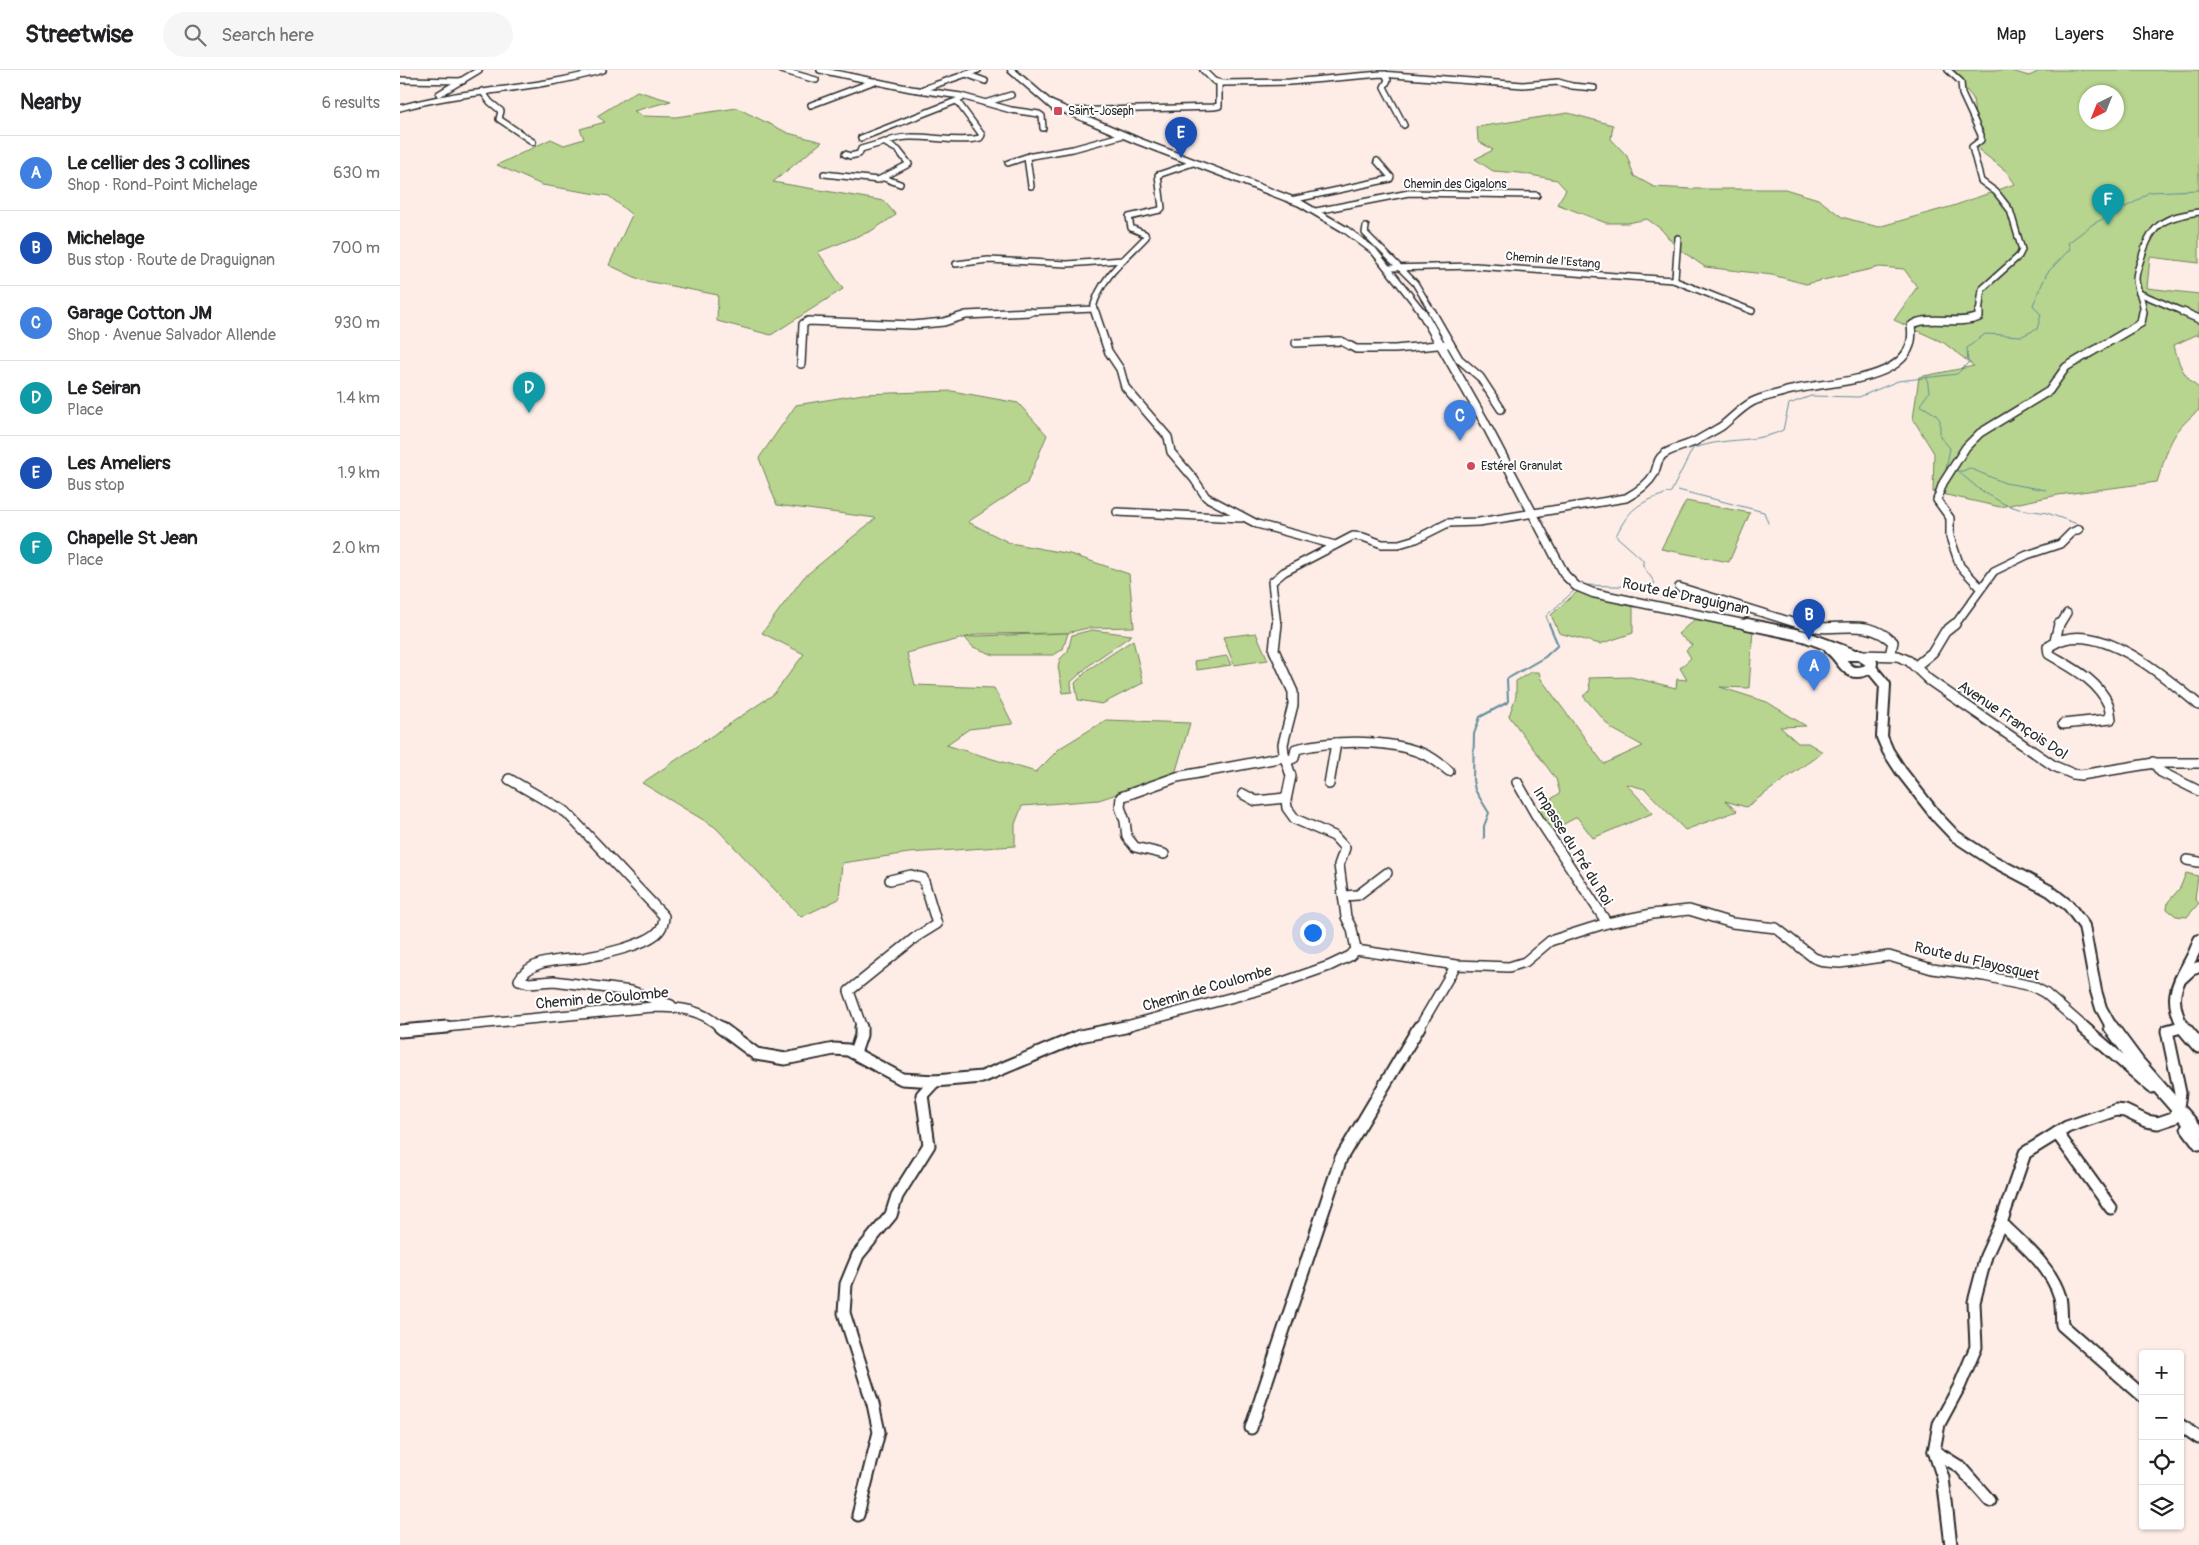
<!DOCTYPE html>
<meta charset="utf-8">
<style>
:root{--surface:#fff;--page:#f6f6f6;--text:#202124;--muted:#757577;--line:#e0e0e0;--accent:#0b8043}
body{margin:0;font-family:Pangolin,sans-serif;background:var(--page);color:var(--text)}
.controls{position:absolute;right:15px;bottom:15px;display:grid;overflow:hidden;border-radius:5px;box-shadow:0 1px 4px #0004}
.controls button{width:45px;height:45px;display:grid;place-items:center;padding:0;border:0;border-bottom:1px solid var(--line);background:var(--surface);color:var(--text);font:25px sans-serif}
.compass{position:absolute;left:1679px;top:15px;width:45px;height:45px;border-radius:50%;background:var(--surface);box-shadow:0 1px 4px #0004;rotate:223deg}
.you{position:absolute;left:912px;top:862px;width:18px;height:18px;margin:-12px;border:4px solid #fff;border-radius:50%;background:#1a73e8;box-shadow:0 0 0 8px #1a73e833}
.badge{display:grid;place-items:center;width:32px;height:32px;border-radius:50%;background:var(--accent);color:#fff;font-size:16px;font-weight:700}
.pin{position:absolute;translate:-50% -41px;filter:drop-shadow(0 1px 2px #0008)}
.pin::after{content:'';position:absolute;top:26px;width:18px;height:15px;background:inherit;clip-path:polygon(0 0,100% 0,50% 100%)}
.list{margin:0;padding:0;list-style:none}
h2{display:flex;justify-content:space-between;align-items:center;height:65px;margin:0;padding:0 20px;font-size:21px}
h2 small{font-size:16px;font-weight:400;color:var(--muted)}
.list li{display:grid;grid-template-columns:32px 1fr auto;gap:15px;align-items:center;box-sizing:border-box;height:75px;padding:0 20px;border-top:1px solid var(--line)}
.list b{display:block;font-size:19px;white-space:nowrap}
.list p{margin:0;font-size:16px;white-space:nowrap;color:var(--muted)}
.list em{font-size:16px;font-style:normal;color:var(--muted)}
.icon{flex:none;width:28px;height:28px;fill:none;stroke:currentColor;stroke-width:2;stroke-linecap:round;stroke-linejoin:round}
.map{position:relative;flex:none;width:1799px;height:1475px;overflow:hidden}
header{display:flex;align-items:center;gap:30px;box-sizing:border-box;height:70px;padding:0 25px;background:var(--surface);border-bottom:1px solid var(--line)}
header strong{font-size:24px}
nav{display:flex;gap:28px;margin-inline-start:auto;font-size:18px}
.search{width:350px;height:45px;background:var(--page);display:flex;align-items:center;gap:12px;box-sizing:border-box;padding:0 18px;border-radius:28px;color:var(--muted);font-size:19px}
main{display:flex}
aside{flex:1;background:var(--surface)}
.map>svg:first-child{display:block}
.green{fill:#b7d58e;stroke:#71805c;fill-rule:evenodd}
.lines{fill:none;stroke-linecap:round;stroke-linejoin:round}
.stream-far1{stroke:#628d9c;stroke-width:1}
.stream{stroke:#628d9c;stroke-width:2}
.minor-far3-casing{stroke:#2b2b2b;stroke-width:8}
.minor-far2-casing{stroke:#2b2b2b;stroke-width:10}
.minor-far1-casing{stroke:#2b2b2b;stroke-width:12}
.minor-casing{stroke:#2b2b2b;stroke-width:15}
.major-far3-casing{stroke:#2b2b2b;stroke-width:9}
.major-far2-casing{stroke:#2b2b2b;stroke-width:11}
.major-far1-casing{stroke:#2b2b2b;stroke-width:14}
.major-casing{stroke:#2b2b2b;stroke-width:17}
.minor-far3{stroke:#fff;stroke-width:5}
.minor-far2{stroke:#fff;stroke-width:7}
.minor-far1{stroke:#fff;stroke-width:9}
.minor{stroke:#fff;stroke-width:11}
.major-far3{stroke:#fff;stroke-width:6}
.major-far2{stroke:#fff;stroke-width:8}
.major-far1{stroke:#fff;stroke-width:10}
.major{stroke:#fff;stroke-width:13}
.poi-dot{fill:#d1495b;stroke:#fff;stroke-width:2}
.labels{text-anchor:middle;stroke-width:4;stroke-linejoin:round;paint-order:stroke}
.far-poi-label{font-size:12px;fill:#2b2b2b;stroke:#fff;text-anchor:start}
.far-street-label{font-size:12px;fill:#2b2b2b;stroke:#fff}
.street-label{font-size:15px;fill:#2b2b2b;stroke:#fff}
</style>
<header>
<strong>Streetwise</strong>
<div class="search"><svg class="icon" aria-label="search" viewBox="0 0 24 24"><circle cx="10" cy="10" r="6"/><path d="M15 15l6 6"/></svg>Search here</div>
<nav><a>Map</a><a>Layers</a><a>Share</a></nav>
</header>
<main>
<aside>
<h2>Nearby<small>6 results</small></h2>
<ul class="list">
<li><span class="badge" style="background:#3f7fe0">A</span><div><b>Le cellier des 3 collines</b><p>Shop · Rond-Point Michelage</p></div><em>630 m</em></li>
<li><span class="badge" style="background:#1a4fb4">B</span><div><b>Michelage</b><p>Bus stop · Route de Draguignan</p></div><em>700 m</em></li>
<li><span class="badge" style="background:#3f7fe0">C</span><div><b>Garage Cotton JM</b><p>Shop · Avenue Salvador Allende</p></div><em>930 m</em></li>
<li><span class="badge" style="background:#0f9aa8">D</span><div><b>Le Seiran</b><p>Place</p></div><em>1.4 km</em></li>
<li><span class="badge" style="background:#1a4fb4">E</span><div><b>Les Ameliers</b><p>Bus stop</p></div><em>1.9 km</em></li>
<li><span class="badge" style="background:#0f9aa8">F</span><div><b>Chapelle St Jean</b><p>Place</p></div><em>2.0 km</em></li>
</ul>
</aside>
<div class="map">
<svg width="1799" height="1475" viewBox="0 0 1799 1475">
<rect width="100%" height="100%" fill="#feede7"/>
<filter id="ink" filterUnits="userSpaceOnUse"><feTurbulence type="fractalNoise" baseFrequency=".02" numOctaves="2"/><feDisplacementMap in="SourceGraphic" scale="10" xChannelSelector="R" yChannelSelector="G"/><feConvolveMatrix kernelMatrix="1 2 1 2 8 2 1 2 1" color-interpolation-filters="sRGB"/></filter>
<g filter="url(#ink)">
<!-- green -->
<g class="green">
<path d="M1545,0H1608L1629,6L1642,0H1799V193L1750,187L1747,218L1799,224V265H1796L1774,275C1778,293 1784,308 1799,318V340C1769,364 1769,377 1757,412L1658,425L1600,437L1533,422L1534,383L1513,349L1519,307L1574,296L1544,273L1494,250L1517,217L1504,199L1480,197L1406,214L1372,205L1305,197L1276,177L1261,159L1247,149L1228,153H1206L1157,134L1166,120L1157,110L1120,103L1093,101L1075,89L1093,80L1078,71L1077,57L1168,43L1213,55L1211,69L1227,86L1234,106L1254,117L1292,119H1385L1418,129L1442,147L1478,157L1553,136L1615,114L1606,101L1579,80L1573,28L1557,9ZM1686,22H1716V52H1686Z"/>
<path d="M237,21L271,31L234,41L242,46L276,47L337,38L388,63L422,72L373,112L484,131L496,145L471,161L418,182L443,219L371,265L317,251L318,225L241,210L209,195L232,145L209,126L142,115L97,95L151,69L164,75L184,69L180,59L205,52L197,46Z"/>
<path d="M552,321L618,333L647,365L627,413L568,452L610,473L670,484L729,504L734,557L688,558L666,563L578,564L507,583L515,615L594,618L613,654L569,659L546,675L636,702L660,678L706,650L790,653L775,704L699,730L622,736L615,754V776L509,783L442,793L439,829L401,847L315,757L242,713L374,624L404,584L362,563L404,507L476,448L377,435L359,388L396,335L463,324Z"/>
<path d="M1286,431L1350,443L1329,492L1261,479Z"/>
<path d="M1177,522L1233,535V563L1200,574L1159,563L1151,545Z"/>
<path d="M1296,548L1353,559L1349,618L1320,617L1367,632L1406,656L1380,657L1398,673H1408L1423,682L1346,737L1325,731L1337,741L1285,760L1245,719L1226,714L1253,743L1193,768L1177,747L1151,761L1138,738L1160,723L1156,709L1109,646L1116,626V611L1131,602H1139L1141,609L1204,694L1243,676L1211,658L1183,626L1190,621L1189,608L1231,607L1276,618L1277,609L1287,610L1280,598L1291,588L1286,580L1292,575L1278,564Z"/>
<path d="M692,560L732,565L693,592L671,612L672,622L663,623L658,597L660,589L668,581L672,565Z"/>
<path d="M668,563L663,579L654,585H594L573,577L565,568L578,566Z"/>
<path d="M856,563L868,590L834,595L823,567Z"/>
<path d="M733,570L743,613L702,634L678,630L675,613L689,599Z"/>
<path d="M827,586L831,595L797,600L794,591Z"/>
<path d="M1786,803L1798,806L1795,829L1799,833L1787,847L1776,846L1767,839L1768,832L1780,818Z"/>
</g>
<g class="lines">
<!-- stream-far1 -->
<g class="stream-far1">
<path d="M1527,307L1529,322L1520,335L1535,344L1540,350V367L1550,378L1546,400H1549"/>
<path d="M1554,401H1563L1569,398L1605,413L1646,420"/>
<path d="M1560,403L1579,419L1604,434L1619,439L1647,443L1683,456"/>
<path d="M1278,420L1364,442L1368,453"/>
<path d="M1184,515L1246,517L1255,513L1243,496V490L1216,466C1230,436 1241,432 1271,422L1293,378C1302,376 1311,373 1320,372C1342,369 1363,370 1383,360L1389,334L1411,326L1459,327L1498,311L1557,304L1568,293L1567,278L1585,264L1622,266L1637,259L1641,245L1633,235L1647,203L1670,179L1668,173L1693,154L1737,131L1749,122L1799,120"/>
<path d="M1150,556L1146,546L1175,520"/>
</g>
<!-- stream -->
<path class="stream" d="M1084,768V756L1089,743L1075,720L1073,710L1074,664L1080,647L1108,632L1107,609L1145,587L1158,575L1149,554"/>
<!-- minor-far3 casing -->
<g class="minor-far3-casing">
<g id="minor-far3">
<path d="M381,0L416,10"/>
<path d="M420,0L511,19L561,26L611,40L639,44L642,46L643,58"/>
<path d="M803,0L814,11L821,13"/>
<path d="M1548,0L1561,12L1562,24L1581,65V70L1572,77L1581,111L1596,122L1610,140L1622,180L1619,186L1582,219L1579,243"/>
<path d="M566,4L585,11"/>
<path d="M985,4L988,10L984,17L1004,55"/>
<path d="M0,10L63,11"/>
<path d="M523,19L578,0"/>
<path d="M82,21L90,32L101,41L99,49L133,72"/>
<path d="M39,24L79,0"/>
<path d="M585,33L611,25"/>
<path d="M411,35L475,11"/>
<path d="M0,38C67,19 137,20 203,0"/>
<path d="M666,41L814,37L819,36V14L821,13L890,12L981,4L1123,15L1158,12L1172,16L1194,18"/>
<path d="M461,68L561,29"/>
<path d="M445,84L450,86L459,84L461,79L485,72"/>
<path d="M629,86L627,88L631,116"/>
<path d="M608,93L626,87L673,79L724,65"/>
<path d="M424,104L478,110L509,94L498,80L485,73C509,59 551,75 580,68L582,65L557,31"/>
<path d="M484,108L500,114"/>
<path d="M891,130L990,109L991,107L977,91"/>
<path d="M916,141L1009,123L1137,125"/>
<path d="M966,157L965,163L1015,213L1033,243"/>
<path d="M556,194L588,190L667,194L723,190"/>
<path d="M988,198L1075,196L1273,210L1275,208L1278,168"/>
<path d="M1273,210L1352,241"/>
<path d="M1739,223L1786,243"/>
<path d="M604,243L694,239"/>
<path d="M696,243L693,238C701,207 725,189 746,167L745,164L731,158L729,147L760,140L762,138L758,105L793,93"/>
<path d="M1743,243C1745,231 1736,221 1736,209C1736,201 1740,193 1742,186C1752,152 1766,147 1799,142"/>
</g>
</g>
<!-- minor-far2 casing -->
<g class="minor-far2-casing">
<g id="minor-far2">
<path d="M695,242L708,281L720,299L725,317L768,367L771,382L794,409L806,427L857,454L935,475"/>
<path d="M1032,242L1059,289L1080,307L1101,339"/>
<path d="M1783,242L1799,249"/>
<path d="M896,273L941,271L956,279H995L1048,274"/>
<path d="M401,294L403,254L408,251L513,255L544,252L566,245L630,242"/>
<path d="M717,442L841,448"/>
<path d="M1279,517L1405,556"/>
<path d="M1580,517L1560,496L1550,467V448L1537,430L1543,413L1566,377L1580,363L1649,321L1666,297L1741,253L1743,242"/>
<path d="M877,556L872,512L884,502L953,466L963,467L982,474H999L1016,469L1048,453L1079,452L1226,428C1237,422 1248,415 1254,404C1258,396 1256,390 1264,384C1273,378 1286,376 1296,371C1304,366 1314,361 1322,356C1332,348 1341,338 1352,332C1361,327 1374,325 1384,322C1420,310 1521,316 1511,256C1523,244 1559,256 1579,247V242"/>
<path d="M1554,556L1594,501L1627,485L1660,474L1671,463L1679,459"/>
<path d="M1659,556L1667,543"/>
</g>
</g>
<!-- minor-far1 casing -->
<g class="minor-far1-casing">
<g id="minor-far1">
<path d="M1401,554C1435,565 1464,545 1493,572L1490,585"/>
<path d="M1655,571L1659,554"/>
<path d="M1462,585L1498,586L1509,591L1529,610L1654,696L1673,704L1681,705L1754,693H1799"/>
<path d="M1516,596L1533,582L1545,562L1555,554"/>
<path d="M1663,654L1711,649C1710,644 1710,638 1708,634C1697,609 1670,597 1649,584L1648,577C1653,574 1660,570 1665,569C1709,558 1768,609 1799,635"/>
<path d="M886,691L894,688L896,679C935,670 994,668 1030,687C1037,691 1043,696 1049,701"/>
<path d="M1753,692L1761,702L1799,721"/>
<path d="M109,709L166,742L264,846C264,851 263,856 259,861C247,875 201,885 183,888C161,891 131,888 119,910L129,913L154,911L231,921L271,935"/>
<path d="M1117,712L1136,745L1207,853"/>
<path d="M929,714L936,673"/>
<path d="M843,724L856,731L885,728"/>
<path d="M764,784L735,777L727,767L725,751L720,737L721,727L777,707L884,687"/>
<path d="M1787,790L1799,792"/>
<path d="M944,826L958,825L987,803"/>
<path d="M956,880L1056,895L1109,897L1125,892L1150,871L1207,853L1252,844L1289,840L1332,853L1376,858L1414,888L1426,892L1440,893L1489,886L1532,899L1584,906L1632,916L1645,923L1685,958"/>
<path d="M34,958L253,937C279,937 302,939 321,958"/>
<path d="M462,958L449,921L516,867L537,854L523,808L511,805L490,810"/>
<path d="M719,958L863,919L929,896L950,886L956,880L952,859L946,847L939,795L945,778L934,766L895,749L887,738L886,730L891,706L884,684L883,674L893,635V622L874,580L877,554"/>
<path d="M1019,958L1056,895"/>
<path d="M1777,958L1783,956"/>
</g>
</g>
<!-- minor casing -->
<g class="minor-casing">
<g id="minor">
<path d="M320,957L356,984L385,989L434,979L448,980L502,1009L535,1011L582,1007L680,966L725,957"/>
<path d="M1683,957L1752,1017"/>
<path d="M0,961L47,957"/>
<path d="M455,983L461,965V957"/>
<path d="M1787,1058L1799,1074"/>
<path d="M1657,1063L1711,1138"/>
<path d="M1601,1153C1623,1174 1651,1197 1660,1227C1662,1236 1661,1246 1662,1255L1743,1326"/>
<path d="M1780,1355L1799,1368"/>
<path d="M851,1358L941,1088L1019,957"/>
<path d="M1534,1381L1560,1397L1590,1431"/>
<path d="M458,1445L479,1362L473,1334L444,1243L446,1214L458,1185L491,1145L497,1126L529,1075L522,1025L535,1011"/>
<path d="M1551,1475L1543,1408L1534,1381L1539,1354L1559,1317L1576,1277L1574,1232L1586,1186L1601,1153L1625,1083L1667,1057L1716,1040L1725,1041L1746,1051L1758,1053L1773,1048L1777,1044L1780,1023L1767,961L1781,957"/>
</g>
</g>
<!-- major-far3 casing -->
<g class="major-far3-casing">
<g id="major-far3">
<path d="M611,0L655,38"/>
<path d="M651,34L738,71L900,133L946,160L974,181L1023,243"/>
</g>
</g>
<!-- major-far2 casing -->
<g class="major-far2-casing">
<path id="major-far2" d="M1022,242L1084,351L1165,505L1176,516L1193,523L1353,556"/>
</g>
<!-- major-far1 casing -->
<g class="major-far1-casing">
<g id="major-far1">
<path d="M1347,554L1404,566L1452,584"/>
<path d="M1430,579C1445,590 1445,611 1471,598"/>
<path d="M1445,585H1460L1472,593L1471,598"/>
<path d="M1471,598L1485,615L1482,667L1488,681L1501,701L1537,747L1555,766L1593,791L1650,821L1669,836L1684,856L1696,921L1701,938L1712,958"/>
<path d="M1780,910L1791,900L1799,897"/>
<path d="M1784,958C1761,918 1788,905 1799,870"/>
</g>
</g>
<!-- major casing -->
<g class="major-casing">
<g id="major">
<path d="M1711,957L1737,992L1799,1063"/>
<path d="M1783,957L1799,976"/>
</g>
</g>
<!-- minor-far3 -->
<use href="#minor-far3" class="minor-far3"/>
<!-- minor-far2 -->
<use href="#minor-far2" class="minor-far2"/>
<!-- minor-far1 -->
<use href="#minor-far1" class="minor-far1"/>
<!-- minor -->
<use href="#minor" class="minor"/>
<!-- major-far3 -->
<use href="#major-far3" class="major-far3"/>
<!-- major-far2 -->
<use href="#major-far2" class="major-far2"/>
<!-- major-far1 -->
<use href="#major-far1" class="major-far1"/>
<!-- major -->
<use href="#major" class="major"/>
</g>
</g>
<!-- markers -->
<g class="poi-dot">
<rect x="653" y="36" width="10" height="10" rx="2.5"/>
<circle cx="1071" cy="396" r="5"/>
</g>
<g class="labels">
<!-- far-poi labels -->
<g class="far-poi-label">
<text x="668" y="45">Saint-Joseph</text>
<text x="1081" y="400">Estérel Granulat</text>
</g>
<!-- far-street labels -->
<g class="far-street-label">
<text x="1055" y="118">Chemin des Cigalons</text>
<text transform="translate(1153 190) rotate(5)" y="4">Chemin de l'Estang</text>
</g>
<!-- street labels -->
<g class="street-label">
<text transform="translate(1286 526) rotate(12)" y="5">Route de Draguignan</text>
<text transform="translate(1613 650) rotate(34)" y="5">Avenue François Dol</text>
<text transform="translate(1173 776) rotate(58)" y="5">Impasse du Pré du Roi</text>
<text transform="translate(1577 891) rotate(13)" y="5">Route du Flayosquet</text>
<text transform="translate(807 918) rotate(-16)" y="5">Chemin de Coulombe</text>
<text transform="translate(202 928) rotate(-5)" y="5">Chemin de Coulombe</text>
</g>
</g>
</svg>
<div class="controls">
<button>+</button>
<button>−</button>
<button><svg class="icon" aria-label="locate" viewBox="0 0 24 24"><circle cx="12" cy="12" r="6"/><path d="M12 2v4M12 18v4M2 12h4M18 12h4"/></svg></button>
<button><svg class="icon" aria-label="layers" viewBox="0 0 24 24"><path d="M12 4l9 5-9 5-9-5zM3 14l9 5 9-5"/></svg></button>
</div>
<svg class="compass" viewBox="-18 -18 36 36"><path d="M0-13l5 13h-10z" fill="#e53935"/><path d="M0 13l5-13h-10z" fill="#757577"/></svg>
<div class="you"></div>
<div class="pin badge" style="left:1414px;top:621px;background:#3f7fe0">A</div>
<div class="pin badge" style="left:1409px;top:570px;background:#1a4fb4">B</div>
<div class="pin badge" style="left:1060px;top:371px;background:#3f7fe0">C</div>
<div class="pin badge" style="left:129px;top:343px;background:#0f9aa8">D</div>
<div class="pin badge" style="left:781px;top:88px;background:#1a4fb4">E</div>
<div class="pin badge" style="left:1708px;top:155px;background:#0f9aa8">F</div>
</div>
</main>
